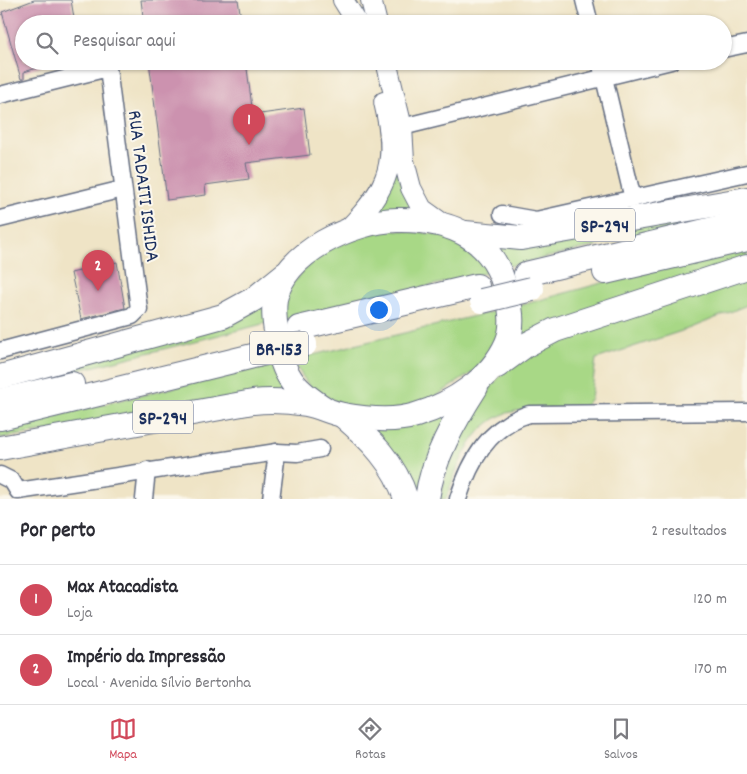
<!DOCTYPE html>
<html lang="pt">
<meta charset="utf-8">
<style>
:root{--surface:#fff;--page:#f2f2f3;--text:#2b2b33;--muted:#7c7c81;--line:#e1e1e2;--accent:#d1495b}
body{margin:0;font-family:Dekko,sans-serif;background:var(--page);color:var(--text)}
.you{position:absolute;left:378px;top:309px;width:18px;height:18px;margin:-12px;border:4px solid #fff;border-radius:50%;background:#1a73e8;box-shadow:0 0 0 8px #1a73e833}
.badge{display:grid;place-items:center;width:32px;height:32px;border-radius:50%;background:var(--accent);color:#fff;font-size:16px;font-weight:700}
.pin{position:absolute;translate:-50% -41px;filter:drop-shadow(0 1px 2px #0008)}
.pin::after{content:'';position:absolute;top:26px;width:18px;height:15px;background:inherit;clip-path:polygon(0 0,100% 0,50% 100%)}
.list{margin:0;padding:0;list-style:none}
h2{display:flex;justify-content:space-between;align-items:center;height:65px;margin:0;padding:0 20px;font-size:21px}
h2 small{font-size:16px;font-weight:400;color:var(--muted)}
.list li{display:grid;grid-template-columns:32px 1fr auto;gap:15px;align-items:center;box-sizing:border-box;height:70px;padding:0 20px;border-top:1px solid var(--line)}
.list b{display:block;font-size:19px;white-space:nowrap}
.list p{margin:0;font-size:16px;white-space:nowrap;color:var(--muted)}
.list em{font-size:16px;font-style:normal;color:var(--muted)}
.icon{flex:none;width:28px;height:28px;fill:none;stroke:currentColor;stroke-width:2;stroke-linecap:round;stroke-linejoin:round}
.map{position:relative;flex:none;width:747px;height:499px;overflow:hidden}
.search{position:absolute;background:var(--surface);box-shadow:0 1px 4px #0004;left:15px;right:15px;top:15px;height:55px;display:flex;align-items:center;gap:12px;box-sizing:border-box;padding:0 18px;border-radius:28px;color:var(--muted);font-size:19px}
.sheet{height:205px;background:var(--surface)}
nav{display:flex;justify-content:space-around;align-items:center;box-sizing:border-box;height:70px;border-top:1px solid var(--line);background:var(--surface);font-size:14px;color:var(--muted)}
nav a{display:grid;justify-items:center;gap:2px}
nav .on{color:var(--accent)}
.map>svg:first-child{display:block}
.green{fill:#a8d886;stroke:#628472}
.building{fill:#cc92af}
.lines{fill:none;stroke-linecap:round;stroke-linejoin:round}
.minor-casing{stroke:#656e82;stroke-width:19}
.major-casing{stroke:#656e82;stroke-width:22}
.highway-casing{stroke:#656e82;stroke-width:26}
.minor{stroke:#fff;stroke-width:16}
.major{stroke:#fff;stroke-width:20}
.highway{stroke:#fff;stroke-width:24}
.highway-bridge-casing{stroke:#656e82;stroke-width:26;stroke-linecap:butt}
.highway-bridge{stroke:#fff;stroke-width:24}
.labels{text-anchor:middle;stroke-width:4;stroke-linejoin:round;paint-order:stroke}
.shield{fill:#fbf7ec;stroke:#5e6b89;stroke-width:1}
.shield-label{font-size:19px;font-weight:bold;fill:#1b2f5e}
.street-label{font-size:20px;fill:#1b2f5e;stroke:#fbf7ec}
</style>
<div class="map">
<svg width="747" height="499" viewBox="0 0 747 499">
<rect width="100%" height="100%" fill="#fbf7ec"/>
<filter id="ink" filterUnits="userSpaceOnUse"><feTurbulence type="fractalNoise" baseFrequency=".02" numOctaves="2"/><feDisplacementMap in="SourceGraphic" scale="10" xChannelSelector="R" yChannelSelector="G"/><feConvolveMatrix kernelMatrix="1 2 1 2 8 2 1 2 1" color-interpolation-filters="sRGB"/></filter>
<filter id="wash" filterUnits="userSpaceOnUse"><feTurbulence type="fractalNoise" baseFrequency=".0096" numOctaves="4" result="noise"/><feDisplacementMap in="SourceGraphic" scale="20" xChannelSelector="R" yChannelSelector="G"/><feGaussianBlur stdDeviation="1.12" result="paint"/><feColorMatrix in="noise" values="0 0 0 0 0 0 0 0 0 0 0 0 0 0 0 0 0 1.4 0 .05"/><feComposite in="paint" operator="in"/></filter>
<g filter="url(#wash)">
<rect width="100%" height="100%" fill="#efe4c6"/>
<!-- green -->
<g class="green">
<path d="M395,168L413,210L380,215L375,208Z"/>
<path d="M747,211L509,266L496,246Z"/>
<path d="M378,228L456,236L494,271L278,321L282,296L317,255Z"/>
<path d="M747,250V262L517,342L518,306L631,275Z"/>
<path d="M747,273V305L691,328L596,359L591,398L584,408C561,409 528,407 507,413C471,425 457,467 446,499H440L449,461L477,403L503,373L534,350Z"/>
<path d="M266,304L267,323L0,390V386Z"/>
<path d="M504,309L502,333L476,370L427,402L386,411L345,406L311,389L292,360Z"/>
<path d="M277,363L294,394L0,438V429Z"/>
<path d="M451,408L424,485L412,499L362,426Z"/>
</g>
<g id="blocks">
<!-- building -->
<g class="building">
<path d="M34,0H71L75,24H24V61H52L53,63L24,72V79H21L2,12Z"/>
<path d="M141,0H238L242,24H144Z"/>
<path d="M149,61H246L253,115L304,108L310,155L246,163L249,179L205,185L206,195L167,200Z"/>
<path d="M117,262L125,308L81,319L71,273Z"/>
</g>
</g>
</g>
<g filter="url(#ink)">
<use href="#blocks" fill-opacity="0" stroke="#656e82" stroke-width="1"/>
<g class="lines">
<!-- minor casing -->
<g class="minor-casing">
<g id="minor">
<path d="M584,0L590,24"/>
<path d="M723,49L747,44"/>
<path d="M600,61L633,199"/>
<path d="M0,95L108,68L139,309L132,316L0,351"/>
<path d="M402,127L671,61"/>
<path d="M502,214L536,220L747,173"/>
<path d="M0,219L123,189"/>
<path d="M0,475L12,481L18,491L277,452L297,453L320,449"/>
<path d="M144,499L147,470"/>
<path d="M271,499L277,452"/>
<path d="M458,499C470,461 489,426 529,414L747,412"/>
</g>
</g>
<!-- major casing -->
<g class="major-casing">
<g id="major">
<path d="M343,0L358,24"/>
<path d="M371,0L377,24"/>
<path d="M386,61L402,127L404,161L411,188L422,209L443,224"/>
<path d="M348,229C391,186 398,161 384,102"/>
</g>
</g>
<!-- highway casing -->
<g class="highway-casing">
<g id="highway">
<path d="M465,233L521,238L747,199"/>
<path d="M605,272L747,239"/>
<path d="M526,274L747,221"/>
<path d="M299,328L477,286"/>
<path d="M497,366L526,345L555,330L747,267"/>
<path d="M0,377L223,316L254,299L285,274"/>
<path d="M0,401L72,384"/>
<path d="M342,415C370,439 395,463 406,499"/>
<path d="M0,418L257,355"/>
<path d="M0,448L253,402C271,400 288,401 306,404C319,406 331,413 343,415C365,419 394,422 416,415C453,404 491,379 507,343C514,327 512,311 507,294C494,238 452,219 397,220C353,221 285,252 275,299C273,312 275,325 277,338C282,376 295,390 327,410"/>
<path d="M427,499C432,459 455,420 476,387"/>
</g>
</g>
<!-- minor -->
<use href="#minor" class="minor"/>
<!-- major -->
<use href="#major" class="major"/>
<!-- highway -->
<use href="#highway" class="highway"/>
<!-- highway-bridge casing -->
<g class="highway-bridge-casing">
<g id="highway-bridge">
<path d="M482,301L532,289"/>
<path d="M257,355L305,344"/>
</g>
</g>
<!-- highway-bridge -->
<use href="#highway-bridge" class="highway-bridge"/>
</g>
</g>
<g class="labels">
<!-- shield labels -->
<g class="shield">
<rect x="575" y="208.5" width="60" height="33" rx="4"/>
<rect x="250" y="331.5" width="58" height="33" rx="4"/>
<rect x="133" y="400.5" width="60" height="33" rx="4"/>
</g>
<g class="shield-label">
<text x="605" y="232">SP-294</text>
<text x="279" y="355">BR-153</text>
<text x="163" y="424">SP-294</text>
</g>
<!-- street labels -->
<g class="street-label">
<text transform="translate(145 186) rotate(83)" y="7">RUA TADAITI ISHIDA</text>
</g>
</g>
</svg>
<div class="you"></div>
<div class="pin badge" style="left:249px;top:145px">1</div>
<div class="pin badge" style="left:98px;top:291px">2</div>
<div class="search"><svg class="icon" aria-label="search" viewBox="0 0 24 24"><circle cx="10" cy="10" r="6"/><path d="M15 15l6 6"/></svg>Pesquisar aqui</div>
</div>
<section class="sheet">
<h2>Por perto<small>2 resultados</small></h2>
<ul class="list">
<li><span class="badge">1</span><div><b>Max Atacadista</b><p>Loja</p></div><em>120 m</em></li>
<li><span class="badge">2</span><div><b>Império da Impressão</b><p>Local · Avenida Sílvio Bertonha</p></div><em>170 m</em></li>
</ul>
</section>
<nav>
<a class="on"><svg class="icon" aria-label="map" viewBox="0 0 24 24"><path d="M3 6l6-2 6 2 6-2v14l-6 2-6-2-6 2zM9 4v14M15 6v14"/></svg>Mapa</a>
<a><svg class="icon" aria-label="directions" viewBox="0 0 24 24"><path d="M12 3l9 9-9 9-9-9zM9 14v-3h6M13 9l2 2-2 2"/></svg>Rotas</a>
<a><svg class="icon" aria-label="saved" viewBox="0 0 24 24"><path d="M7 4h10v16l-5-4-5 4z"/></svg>Salvos</a>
</nav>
